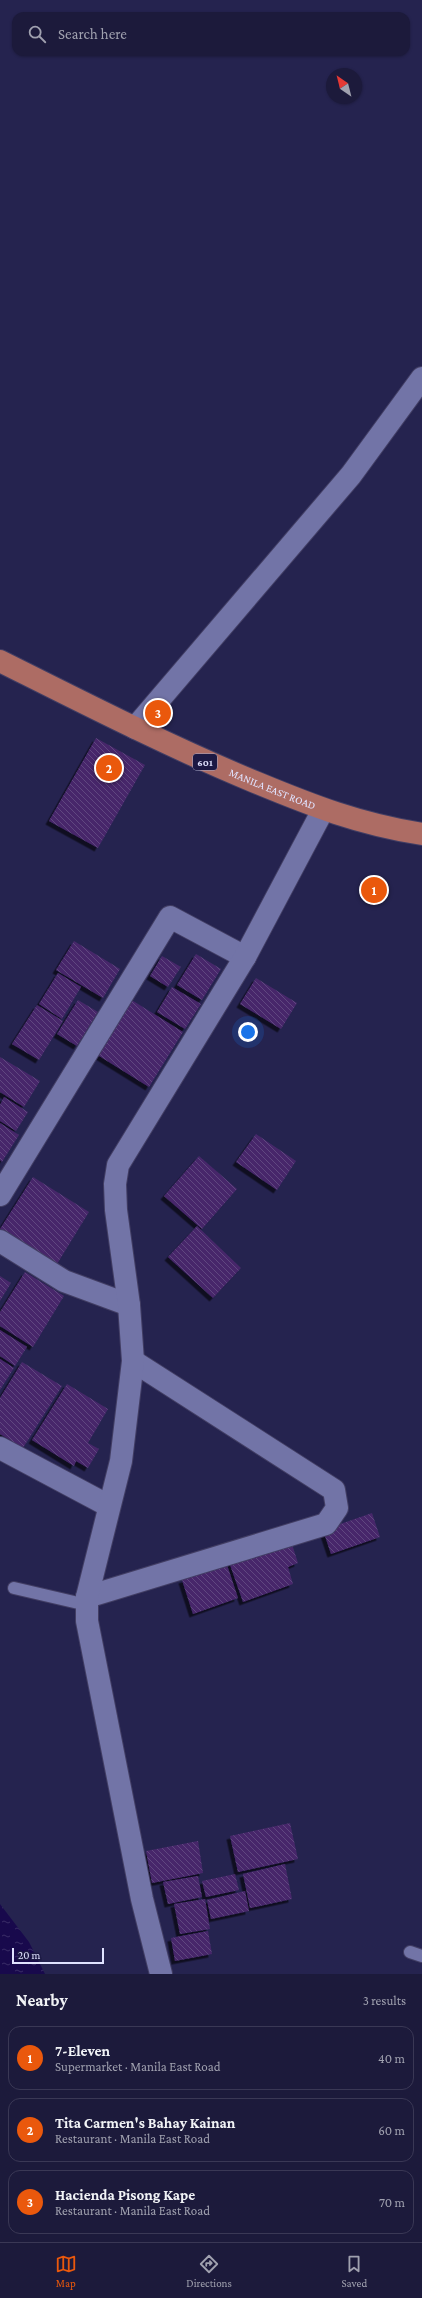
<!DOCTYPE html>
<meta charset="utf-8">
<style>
:root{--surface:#1c1a3b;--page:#252342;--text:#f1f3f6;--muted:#a0a1af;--line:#3a3855;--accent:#ea580c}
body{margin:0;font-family:"Crimson Pro",serif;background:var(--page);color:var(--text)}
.compass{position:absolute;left:326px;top:68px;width:36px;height:36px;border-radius:50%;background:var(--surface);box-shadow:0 1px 3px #0004;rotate:325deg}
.scale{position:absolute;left:12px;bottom:10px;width:92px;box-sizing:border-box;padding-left:4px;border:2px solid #e0e2fe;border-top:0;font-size:11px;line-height:14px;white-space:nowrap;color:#e0e2fe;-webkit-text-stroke:3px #1c1944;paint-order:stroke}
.you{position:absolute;left:248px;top:1032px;width:14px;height:14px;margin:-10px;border:3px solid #fff;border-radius:50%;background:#1a73e8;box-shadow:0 0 0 6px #1a73e833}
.badge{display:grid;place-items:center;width:26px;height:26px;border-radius:50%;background:var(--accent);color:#fff;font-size:13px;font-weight:700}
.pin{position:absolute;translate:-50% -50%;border:2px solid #fff;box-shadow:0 1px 4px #0006}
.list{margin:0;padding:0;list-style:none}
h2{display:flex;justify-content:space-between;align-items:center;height:52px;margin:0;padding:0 16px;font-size:17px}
h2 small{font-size:13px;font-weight:400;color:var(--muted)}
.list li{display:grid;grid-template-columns:26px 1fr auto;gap:12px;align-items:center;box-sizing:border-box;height:64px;margin:0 8px 8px;padding:0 8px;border:1px solid var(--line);border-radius:12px}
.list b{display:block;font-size:15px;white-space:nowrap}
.list p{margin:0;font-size:13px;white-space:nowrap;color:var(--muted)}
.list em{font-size:13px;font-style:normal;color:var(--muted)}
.icon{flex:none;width:22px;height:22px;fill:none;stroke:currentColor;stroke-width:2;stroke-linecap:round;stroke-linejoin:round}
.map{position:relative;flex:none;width:422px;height:1974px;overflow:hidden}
.search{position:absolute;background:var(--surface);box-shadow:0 1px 3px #0004;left:12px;right:12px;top:12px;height:44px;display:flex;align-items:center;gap:10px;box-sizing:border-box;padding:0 14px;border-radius:12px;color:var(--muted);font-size:15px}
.sheet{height:268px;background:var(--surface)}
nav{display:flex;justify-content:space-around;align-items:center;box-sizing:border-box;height:56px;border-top:1px solid var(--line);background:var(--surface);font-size:11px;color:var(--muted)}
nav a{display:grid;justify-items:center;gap:2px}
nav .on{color:var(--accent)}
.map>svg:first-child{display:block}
.water{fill:url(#water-ripples)}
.building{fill:url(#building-back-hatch);filter:url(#shadow)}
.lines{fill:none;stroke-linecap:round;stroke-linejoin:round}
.lane-casing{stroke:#423e64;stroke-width:14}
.street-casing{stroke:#423e64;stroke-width:24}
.primary-casing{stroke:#423e64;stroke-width:24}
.lane{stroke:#7274a7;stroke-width:12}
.street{stroke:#7274a7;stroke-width:22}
.primary{stroke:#ad6c64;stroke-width:22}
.labels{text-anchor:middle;stroke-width:4;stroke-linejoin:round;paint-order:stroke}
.shield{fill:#1c1944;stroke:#a5a6c6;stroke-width:1}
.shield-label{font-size:10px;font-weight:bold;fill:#e0e2fe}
.street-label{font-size:11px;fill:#e0e2fe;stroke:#1c1944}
</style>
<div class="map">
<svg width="422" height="1974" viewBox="0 0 422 1974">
<defs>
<pattern id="water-ripples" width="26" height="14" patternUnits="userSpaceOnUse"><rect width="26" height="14" fill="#18094c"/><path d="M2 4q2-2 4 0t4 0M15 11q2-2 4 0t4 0" fill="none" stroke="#392d67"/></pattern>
<pattern id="building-back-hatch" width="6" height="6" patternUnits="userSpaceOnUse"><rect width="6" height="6" fill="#46286a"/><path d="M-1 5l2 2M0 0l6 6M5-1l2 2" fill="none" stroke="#604780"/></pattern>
<filter id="shadow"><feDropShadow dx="-3.5" dy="3.5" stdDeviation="0" flood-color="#0009"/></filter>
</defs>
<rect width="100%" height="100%" fill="#25234f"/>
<!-- water -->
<path class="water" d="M0,1904L29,1942L45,1974H0Z"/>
<!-- building -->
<g class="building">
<path d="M96,738L145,765L98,848L49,821Z"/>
<path d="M74,941L120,969L103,998L56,970Z"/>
<path d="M196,954L221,969L202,1000L177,985Z"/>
<path d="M162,956L181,967L168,987L150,976Z"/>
<path d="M58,973L81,987L62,1019L39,1004Z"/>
<path d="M256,978L297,1003L281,1029L240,1004Z"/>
<path d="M172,987L201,1004L185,1029L157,1012Z"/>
<path d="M130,999L183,1032L149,1087L96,1054Z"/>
<path d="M78,1000L98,1012L77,1046L57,1034Z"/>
<path d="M37,1005L63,1021L39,1060L12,1044Z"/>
<path d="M0,1057L40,1081L24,1107L0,1092Z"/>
<path d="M4,1097L28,1112L16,1131L0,1121V1105Z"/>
<path d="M0,1123L19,1135L2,1162L0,1160Z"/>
<path d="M256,1134L296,1161L277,1190L236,1162Z"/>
<path d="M199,1156L237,1189L202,1229L164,1196Z"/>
<path d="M33,1177L89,1212L57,1264L0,1229Z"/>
<path d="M197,1226L241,1268L213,1298L168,1257Z"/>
<path d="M25,1272L64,1296L33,1347L0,1326V1312Z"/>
<path d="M0,1276L11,1283L0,1301Z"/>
<path d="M0,1330L27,1347L15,1366L0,1356Z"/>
<path d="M0,1359L14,1368L0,1390Z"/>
<path d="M22,1362L62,1386L23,1448L0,1434V1398Z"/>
<path d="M67,1384L108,1409L88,1443L99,1449L88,1468L76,1461L74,1466L32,1440Z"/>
<path d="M372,1513L380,1537L331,1554L323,1530Z"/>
<path d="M290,1538L298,1563L288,1567L293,1584L243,1602L228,1559Z"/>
<path d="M227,1565L238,1598L193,1614L182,1580Z"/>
<path d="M290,1823L298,1859L238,1872L230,1836Z"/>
<path d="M198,1841L203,1873L152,1883L146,1851Z"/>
<path d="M285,1864L292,1899L250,1908L243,1874Z"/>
<path d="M235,1874L239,1890L206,1897L202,1881Z"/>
<path d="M198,1876L202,1897L168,1904L163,1882Z"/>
<path d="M245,1891L249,1911L211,1919L207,1900Z"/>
<path d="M205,1899L210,1929L180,1934L174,1904Z"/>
<path d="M208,1931L212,1954L175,1961L171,1938Z"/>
</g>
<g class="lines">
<!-- lane casing -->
<g class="lane-casing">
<g id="lane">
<path d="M14,1588L87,1605"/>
<path d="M410,1952L422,1956"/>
</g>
</g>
<!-- street casing -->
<g class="street-casing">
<g id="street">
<path d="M135,728L351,475L422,378"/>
<path d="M0,1195L170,917L245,957"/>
<path d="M0,1241L64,1281L129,1305"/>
<path d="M0,1448L109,1506"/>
<path d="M87,1597L326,1524L337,1508L334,1490L133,1361"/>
<path d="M161,1974L142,1899L87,1621V1597L121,1461L133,1361L129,1305L116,1210L115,1184L118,1165L245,957L323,810"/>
</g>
</g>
<!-- primary casing -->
<g class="primary-casing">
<g id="primary">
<path id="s1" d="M0,661C84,703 168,746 255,782C313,806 359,824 422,834"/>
</g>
</g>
<!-- lane -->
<use href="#lane" class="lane"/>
<!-- street -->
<use href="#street" class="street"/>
<!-- primary -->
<use href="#primary" class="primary"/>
</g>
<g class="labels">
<!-- shield labels -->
<rect class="shield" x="193" y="754" width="24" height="16" rx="3"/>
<g class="shield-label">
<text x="205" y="766">601</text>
</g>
<!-- street labels -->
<g class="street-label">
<text dy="4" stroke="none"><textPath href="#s1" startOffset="301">MANILA EAST ROAD</textPath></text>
</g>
</g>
</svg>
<svg class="compass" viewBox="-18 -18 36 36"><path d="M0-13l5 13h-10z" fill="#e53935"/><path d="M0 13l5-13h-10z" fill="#a0a1af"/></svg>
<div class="scale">20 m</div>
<div class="you"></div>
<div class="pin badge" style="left:374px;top:890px">1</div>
<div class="pin badge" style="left:109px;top:768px">2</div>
<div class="pin badge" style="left:158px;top:713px">3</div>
<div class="search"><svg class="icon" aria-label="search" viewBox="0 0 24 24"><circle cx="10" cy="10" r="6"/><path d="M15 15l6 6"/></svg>Search here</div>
</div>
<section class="sheet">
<h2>Nearby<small>3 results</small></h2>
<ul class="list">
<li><span class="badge">1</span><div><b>7-Eleven</b><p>Supermarket · Manila East Road</p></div><em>40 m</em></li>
<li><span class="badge">2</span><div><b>Tita Carmen's Bahay Kainan</b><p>Restaurant · Manila East Road</p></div><em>60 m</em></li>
<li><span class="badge">3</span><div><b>Hacienda Pisong Kape</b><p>Restaurant · Manila East Road</p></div><em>70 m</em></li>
</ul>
</section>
<nav>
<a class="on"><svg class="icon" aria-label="map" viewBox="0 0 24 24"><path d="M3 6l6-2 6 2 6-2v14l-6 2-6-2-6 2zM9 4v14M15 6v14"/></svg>Map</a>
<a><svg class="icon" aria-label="directions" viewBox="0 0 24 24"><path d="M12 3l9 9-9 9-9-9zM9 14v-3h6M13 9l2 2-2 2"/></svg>Directions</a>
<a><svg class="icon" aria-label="saved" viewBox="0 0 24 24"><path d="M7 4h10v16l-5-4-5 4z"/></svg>Saved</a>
</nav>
